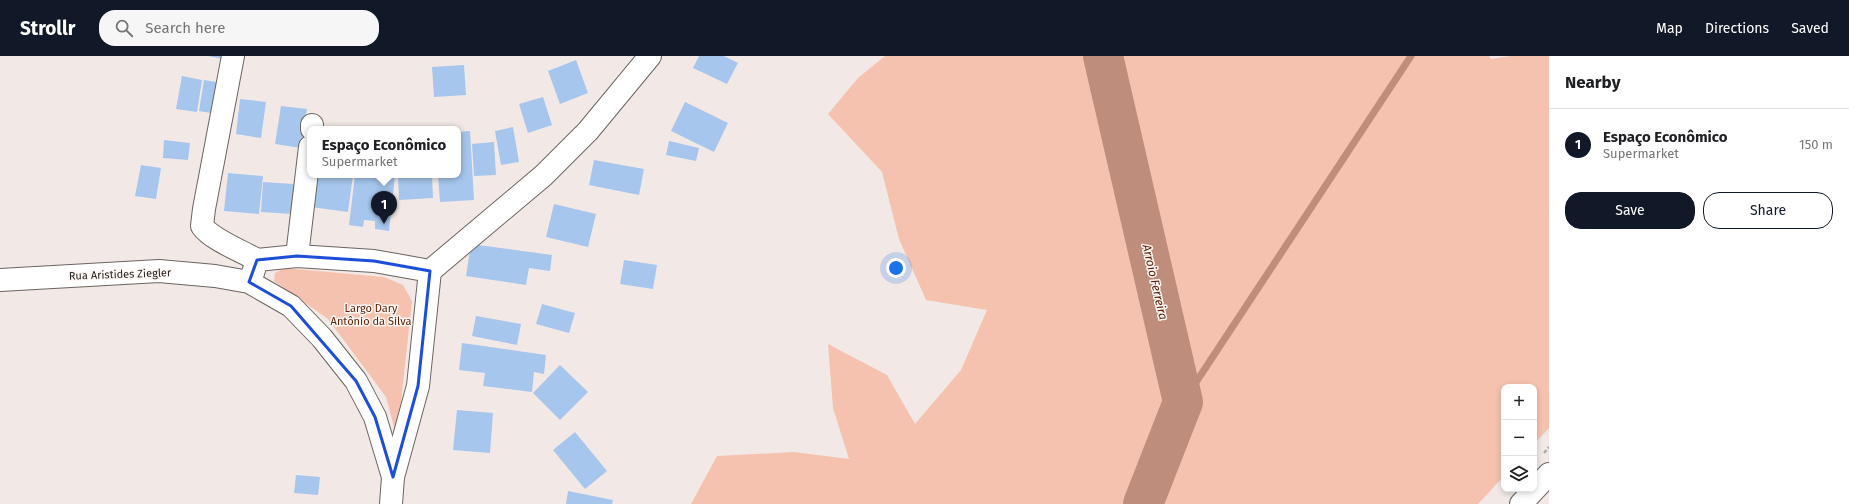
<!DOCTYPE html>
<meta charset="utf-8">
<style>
:root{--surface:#fff;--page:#f6f6f6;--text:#202124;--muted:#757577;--line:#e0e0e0;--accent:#111827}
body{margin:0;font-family:"Fira Sans",sans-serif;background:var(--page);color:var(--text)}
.controls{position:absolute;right:12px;bottom:12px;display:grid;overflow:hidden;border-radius:8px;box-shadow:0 2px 6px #0003}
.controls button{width:36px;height:36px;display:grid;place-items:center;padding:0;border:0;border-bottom:1px solid var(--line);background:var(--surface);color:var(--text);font:20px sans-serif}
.you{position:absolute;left:896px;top:212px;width:14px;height:14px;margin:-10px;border:3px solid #fff;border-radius:50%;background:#1a73e8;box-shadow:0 0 0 6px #1a73e833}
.badge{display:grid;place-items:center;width:26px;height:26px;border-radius:50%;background:var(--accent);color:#fff;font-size:13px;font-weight:700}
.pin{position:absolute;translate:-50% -33px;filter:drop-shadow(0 1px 2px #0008)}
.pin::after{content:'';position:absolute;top:21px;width:14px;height:12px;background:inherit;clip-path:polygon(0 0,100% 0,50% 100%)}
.popup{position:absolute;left:307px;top:70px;width:154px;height:52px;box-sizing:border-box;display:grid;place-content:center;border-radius:8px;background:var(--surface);filter:drop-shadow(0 1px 3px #0005);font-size:13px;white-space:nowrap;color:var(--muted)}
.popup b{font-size:15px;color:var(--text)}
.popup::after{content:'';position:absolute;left:50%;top:100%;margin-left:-8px;border:8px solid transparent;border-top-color:var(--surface)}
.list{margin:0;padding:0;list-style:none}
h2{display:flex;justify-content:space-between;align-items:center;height:52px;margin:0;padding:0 16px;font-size:17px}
h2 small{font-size:13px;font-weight:400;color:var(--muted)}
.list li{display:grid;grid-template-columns:26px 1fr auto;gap:12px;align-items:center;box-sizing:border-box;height:72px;padding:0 16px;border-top:1px solid var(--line)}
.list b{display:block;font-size:15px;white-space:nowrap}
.list p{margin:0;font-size:13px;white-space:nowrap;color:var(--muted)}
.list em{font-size:13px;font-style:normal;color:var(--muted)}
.actions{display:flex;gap:8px;padding:12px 16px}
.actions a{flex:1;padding:9px 0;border:1px solid var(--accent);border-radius:16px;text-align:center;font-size:14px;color:var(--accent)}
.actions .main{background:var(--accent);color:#fff}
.icon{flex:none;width:22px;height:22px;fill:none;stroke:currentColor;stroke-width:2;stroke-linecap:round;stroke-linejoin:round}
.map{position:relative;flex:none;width:1549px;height:448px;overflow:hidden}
header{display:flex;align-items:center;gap:24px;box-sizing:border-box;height:56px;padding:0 20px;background:var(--accent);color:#fff}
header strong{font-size:19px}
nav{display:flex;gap:22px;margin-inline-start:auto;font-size:14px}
.search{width:280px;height:36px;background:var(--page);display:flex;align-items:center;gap:10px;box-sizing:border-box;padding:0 14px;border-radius:16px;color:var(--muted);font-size:15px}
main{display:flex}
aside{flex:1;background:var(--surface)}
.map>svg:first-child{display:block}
.green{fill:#f5c2b0}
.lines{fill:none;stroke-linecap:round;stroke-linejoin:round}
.stream{stroke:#be8d7b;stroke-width:7}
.river{stroke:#be8d7b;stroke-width:40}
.building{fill:#a6c6ee}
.minor-casing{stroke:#6b6461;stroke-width:24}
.major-casing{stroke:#6b6461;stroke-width:24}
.highway-casing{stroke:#6b6461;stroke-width:24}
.path{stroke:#b0a8a6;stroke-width:2.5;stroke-dasharray:4 2;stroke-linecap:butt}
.minor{stroke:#fff;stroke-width:22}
.major{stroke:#fff;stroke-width:22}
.highway{stroke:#fff;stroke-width:22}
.marked{fill:none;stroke:#1d4ed8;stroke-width:3;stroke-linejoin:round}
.labels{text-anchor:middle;stroke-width:3;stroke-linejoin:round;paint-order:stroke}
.street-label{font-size:11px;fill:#262221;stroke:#fef7f4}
.park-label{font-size:11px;fill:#61240a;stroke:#fef7f4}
.water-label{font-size:12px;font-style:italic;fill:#581b01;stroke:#fef7f4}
</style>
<header>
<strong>Strollr</strong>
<div class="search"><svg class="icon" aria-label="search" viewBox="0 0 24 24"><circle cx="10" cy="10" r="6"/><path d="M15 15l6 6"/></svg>Search here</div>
<nav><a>Map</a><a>Directions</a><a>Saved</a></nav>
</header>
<main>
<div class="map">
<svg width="1549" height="448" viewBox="0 0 1549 448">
<rect width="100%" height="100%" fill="#f2e9e6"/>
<!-- green -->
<g class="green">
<path d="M885,0H1489L1491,3L1511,0H1549V372L1534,388V331H1504V420L1478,448H691L717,400L794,396L849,403L833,352L828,288L887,319L915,368L961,314L987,254L926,244L899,183L882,116L828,58L858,22Z"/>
<path d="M284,212L384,221L403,229L412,245L397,382L386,341L328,263L274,225L275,217Z"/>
</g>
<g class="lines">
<!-- stream -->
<path class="stream" d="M1183,346L1411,0"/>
<!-- river -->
<path class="river" d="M1103,0L1183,346L1143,448"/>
</g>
<!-- building -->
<g class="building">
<path d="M208,0H224L223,3Z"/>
<path d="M699,0H724L738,7L727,28L693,12Z"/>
<path d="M576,4L588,37L560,48L548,15Z"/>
<path d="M464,9L466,39L434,41L432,11Z"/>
<path d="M182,20L202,24L197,56L176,53Z"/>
<path d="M204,24L222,27L217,58L199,55Z"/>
<path d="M543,41L552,69L528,77L519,48Z"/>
<path d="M240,43L266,46L261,82L236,78Z"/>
<path d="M685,46L728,67L714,96L671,75Z"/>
<path d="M281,50L307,53L301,92L275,88Z"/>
<path d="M513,71L519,106L501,109L495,75Z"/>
<path d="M470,75L474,144L440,146L438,119H458V76Z"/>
<path d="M164,84L190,87L188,104L163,102Z"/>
<path d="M669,85L699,92L696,105L666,99Z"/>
<path d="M494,86L496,119L474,120L472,88Z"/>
<path d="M594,104L644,113L639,139L589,129Z"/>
<path d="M141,109L161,112L156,143L135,140Z"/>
<path d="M228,117L263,120L259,158L224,155Z"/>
<path d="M315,119H353L348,156L311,151Z"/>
<path d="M355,119L395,120L389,175L375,173V165L364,164L363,171L349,169Z"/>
<path d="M398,119H432L433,142L399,144Z"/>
<path d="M263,126L294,128L292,158L261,156Z"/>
<path d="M554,148L596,158L588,191L546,181Z"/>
<path d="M471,188L552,199L550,215L529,212L526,229L466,220Z"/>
<path d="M624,204L657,209L653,233L620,228Z"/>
<path d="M542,248L575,257L569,277L536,268Z"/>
<path d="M476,260L521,268L517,289L472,280Z"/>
<path d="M462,287L546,299L544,318L534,316L532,336L483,330L485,317L459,314Z"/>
<path d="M560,309L588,336L560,364L533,337Z"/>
<path d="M457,354L493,357L490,397L453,394Z"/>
<path d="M575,376L607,415L585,433L553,394Z"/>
<path d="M296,419L320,421L318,439L294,437Z"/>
<path d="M568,435L613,444L612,448H566Z"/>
</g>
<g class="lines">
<!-- minor casing -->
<g class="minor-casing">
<g id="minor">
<path d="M233,0L204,153L202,170C212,184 242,195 257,204"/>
<path d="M312,73V69"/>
<path d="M297,200L310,91"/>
<path d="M430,215L544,119L588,75L650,0"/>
<path d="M253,217L257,204L297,200L374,205L430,215"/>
<path d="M393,421L418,330L430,215"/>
</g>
</g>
<!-- major casing -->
<g class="major-casing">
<path id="major" d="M0,224L159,215L215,220L249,226L291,250L322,282L356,325L375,361L393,421L391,448"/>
</g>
<!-- highway casing -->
<g class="highway-casing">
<path id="highway" d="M1521,448L1549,418"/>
</g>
<!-- path -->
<path class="path" d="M1544,397L1549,391"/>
<!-- minor -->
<use href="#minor" class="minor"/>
<!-- major -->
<use href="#major" class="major"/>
<!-- highway -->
<use href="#highway" class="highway"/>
</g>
<!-- marked area -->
<path class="marked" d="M297,200L374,205L430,215L418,330L393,421L375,361L356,325L291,250L249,226L257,204Z"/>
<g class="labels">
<!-- street labels -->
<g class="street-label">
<text transform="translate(120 218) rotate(-2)" y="4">Rua Aristides Ziegler</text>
</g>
<!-- park labels -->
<g class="park-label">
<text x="371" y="256">Largo Dary<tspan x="371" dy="13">Antônio da Silva</tspan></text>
</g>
<!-- water labels -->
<g class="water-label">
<text transform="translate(1155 226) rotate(77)" y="4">Arroio Ferreira</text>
</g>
</g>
</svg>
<div class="controls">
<button>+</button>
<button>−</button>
<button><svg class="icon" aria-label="layers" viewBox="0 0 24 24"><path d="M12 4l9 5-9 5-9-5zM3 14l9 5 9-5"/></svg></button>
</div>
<div class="you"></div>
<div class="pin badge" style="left:384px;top:168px">1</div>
<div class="popup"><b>Espaço Econômico</b>Supermarket</div>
</div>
<aside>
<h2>Nearby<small></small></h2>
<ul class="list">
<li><span class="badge">1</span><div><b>Espaço Econômico</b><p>Supermarket</p></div><em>150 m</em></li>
</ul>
<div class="actions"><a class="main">Save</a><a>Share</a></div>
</aside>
</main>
